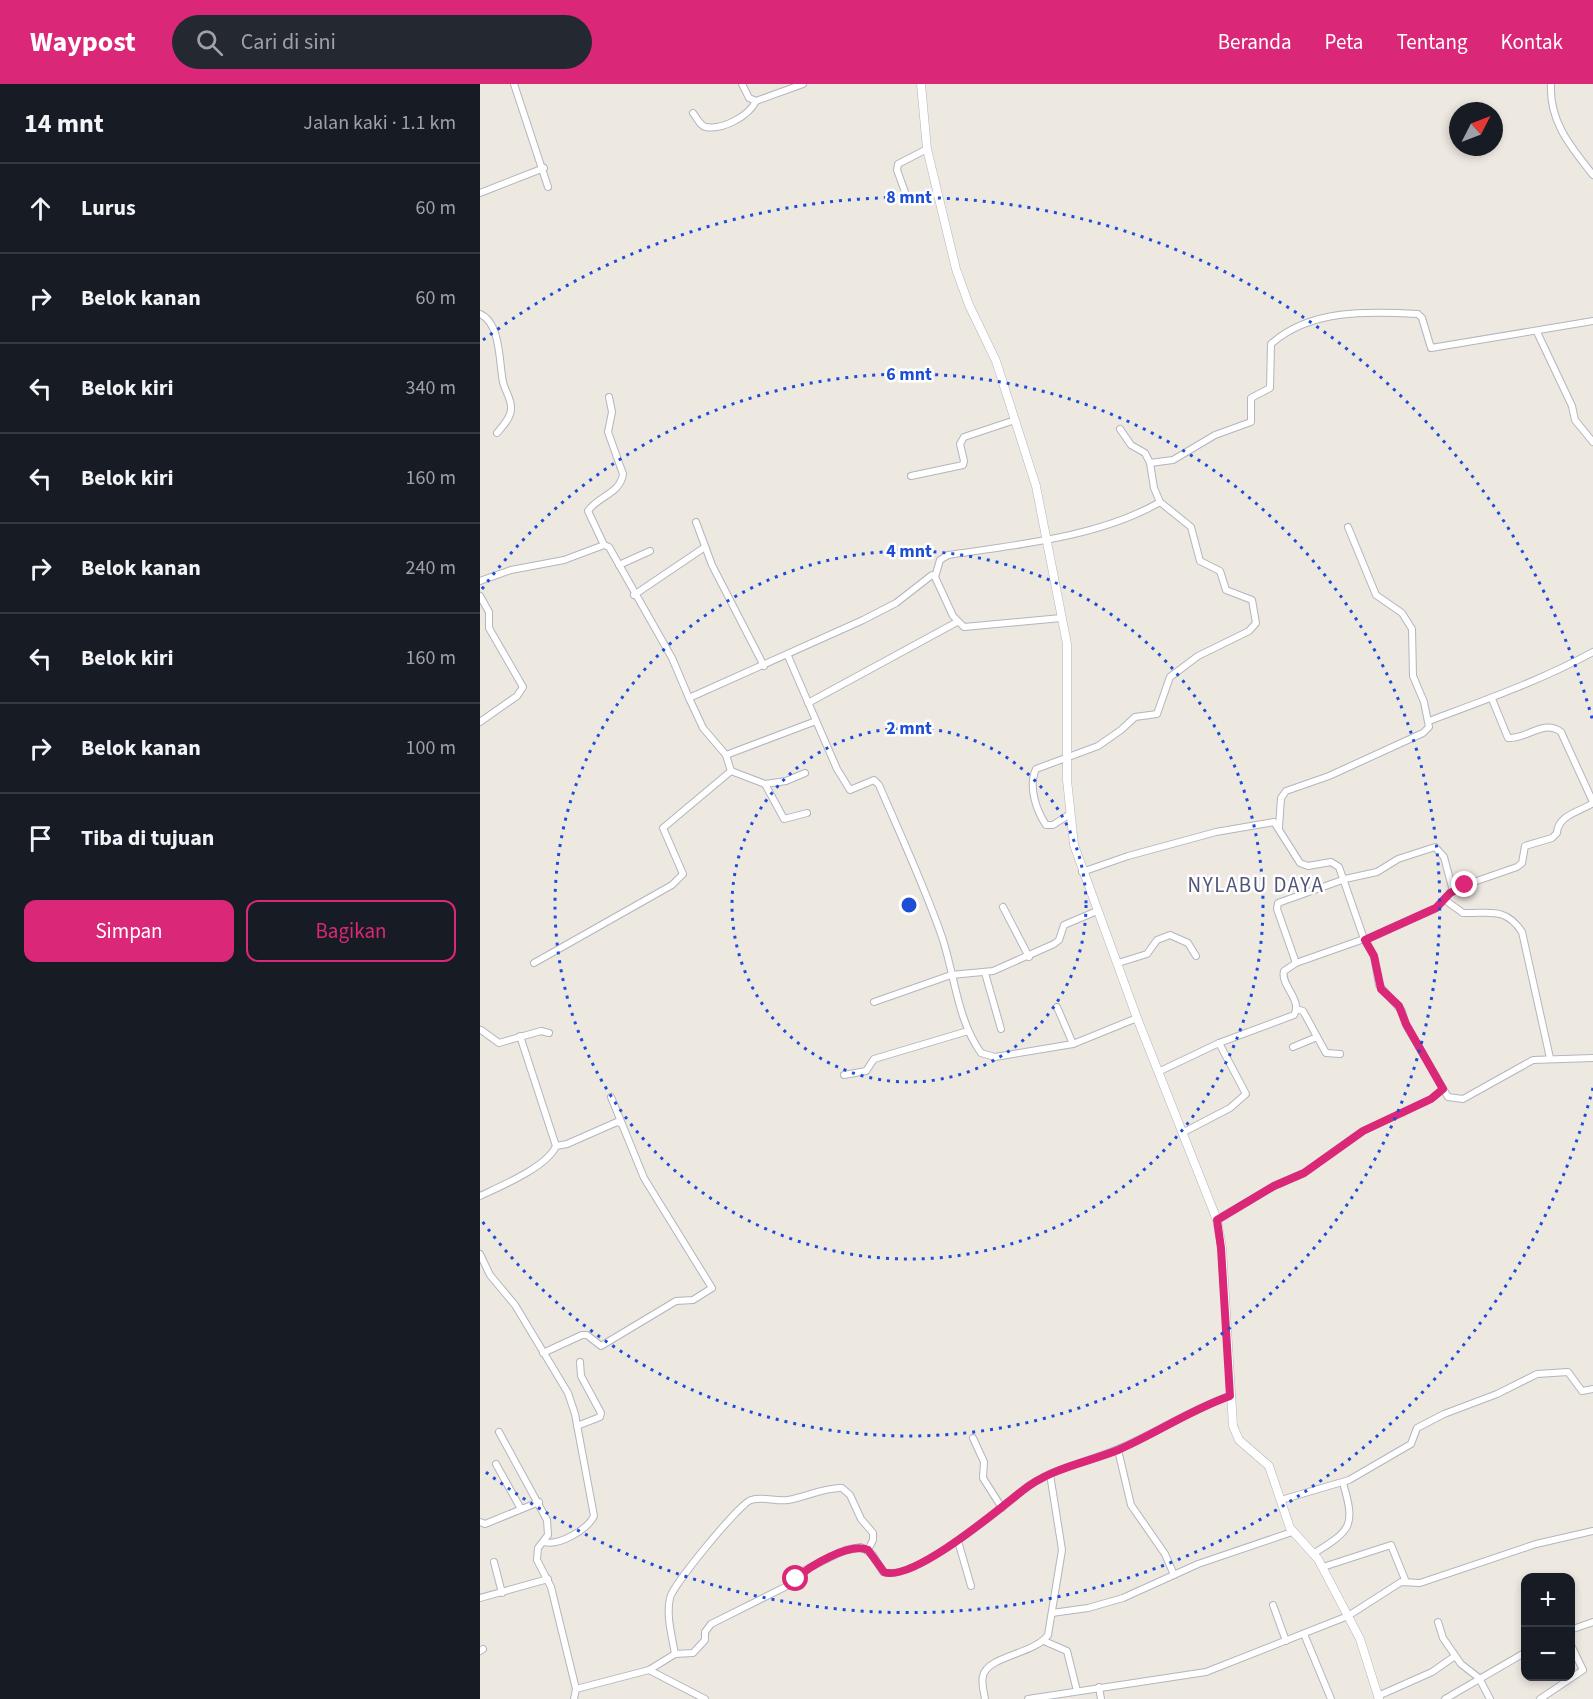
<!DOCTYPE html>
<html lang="id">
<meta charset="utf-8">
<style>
:root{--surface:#171b24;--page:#242831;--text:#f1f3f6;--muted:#9ea1a6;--line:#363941;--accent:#db2777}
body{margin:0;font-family:"Source Sans 3",sans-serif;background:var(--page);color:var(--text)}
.controls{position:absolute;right:18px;bottom:18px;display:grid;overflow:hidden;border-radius:12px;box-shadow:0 3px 9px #0003}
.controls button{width:54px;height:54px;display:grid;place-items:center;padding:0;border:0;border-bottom:2px solid var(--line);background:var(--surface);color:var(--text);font:30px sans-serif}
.compass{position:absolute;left:969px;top:18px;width:54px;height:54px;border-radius:50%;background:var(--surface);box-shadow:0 3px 9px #0003;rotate:48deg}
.stop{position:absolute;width:18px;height:18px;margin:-14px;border:4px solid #db2777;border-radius:50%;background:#fff}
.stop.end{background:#db2777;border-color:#fff;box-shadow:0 2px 6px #0008}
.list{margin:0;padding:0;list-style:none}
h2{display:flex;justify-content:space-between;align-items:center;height:78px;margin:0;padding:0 24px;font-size:26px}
h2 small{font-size:20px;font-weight:400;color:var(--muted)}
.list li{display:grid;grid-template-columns:39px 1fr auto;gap:18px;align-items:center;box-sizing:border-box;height:90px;padding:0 24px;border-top:2px solid var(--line)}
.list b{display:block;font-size:22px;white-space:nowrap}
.list em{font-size:20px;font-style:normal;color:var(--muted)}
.actions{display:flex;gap:12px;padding:18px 24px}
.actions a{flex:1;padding:14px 0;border:2px solid var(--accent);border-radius:12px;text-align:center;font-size:21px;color:var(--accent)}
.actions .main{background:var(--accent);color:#fff}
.icon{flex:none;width:33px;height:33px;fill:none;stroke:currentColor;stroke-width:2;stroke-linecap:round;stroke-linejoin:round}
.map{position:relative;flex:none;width:1113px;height:1615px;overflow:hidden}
header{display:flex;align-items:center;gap:36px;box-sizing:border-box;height:84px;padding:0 30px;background:var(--accent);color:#fff}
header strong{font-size:28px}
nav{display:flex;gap:33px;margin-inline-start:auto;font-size:21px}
.search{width:420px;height:54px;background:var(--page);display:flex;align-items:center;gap:15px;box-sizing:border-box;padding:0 21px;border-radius:33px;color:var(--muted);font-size:22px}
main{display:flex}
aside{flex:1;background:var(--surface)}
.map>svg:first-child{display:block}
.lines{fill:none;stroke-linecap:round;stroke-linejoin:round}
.minor-casing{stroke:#b3b5bf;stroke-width:8}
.tertiary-casing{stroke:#b3b5bf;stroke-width:9}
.minor{stroke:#fff;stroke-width:6}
.tertiary{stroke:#fff;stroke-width:8}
.route{stroke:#db2777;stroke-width:8}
.ring{fill:none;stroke:#1d4ed8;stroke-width:3;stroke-dasharray:3 6}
.labels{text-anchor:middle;stroke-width:5;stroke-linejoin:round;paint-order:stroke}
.quarter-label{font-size:21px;letter-spacing:1.5px;fill:#50557a;stroke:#fff}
.centre{fill:#1d4ed8;stroke:#fff;stroke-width:3}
.ring-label{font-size:18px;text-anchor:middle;font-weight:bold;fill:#1d4ed8;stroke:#fff;stroke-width:5;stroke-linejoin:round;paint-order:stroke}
</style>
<header>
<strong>Waypost</strong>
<div class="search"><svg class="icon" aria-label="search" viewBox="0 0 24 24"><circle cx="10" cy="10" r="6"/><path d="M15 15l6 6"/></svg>Cari di sini</div>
<nav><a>Beranda</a><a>Peta</a><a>Tentang</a><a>Kontak</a></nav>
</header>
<main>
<aside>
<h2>14 mnt<small>Jalan kaki · 1.1 km</small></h2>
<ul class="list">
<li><svg class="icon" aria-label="ahead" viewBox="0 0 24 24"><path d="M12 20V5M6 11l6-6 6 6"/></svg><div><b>Lurus</b></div><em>60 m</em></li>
<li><svg class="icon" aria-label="right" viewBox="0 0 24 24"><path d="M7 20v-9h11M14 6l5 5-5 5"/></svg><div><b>Belok kanan</b></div><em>60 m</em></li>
<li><svg class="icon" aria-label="left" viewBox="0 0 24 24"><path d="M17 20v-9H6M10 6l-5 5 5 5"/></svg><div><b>Belok kiri</b></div><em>340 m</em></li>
<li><svg class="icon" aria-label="left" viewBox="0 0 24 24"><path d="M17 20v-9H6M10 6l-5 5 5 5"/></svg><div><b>Belok kiri</b></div><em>160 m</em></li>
<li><svg class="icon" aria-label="right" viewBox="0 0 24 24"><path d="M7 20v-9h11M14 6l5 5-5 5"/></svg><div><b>Belok kanan</b></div><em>240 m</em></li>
<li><svg class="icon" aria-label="left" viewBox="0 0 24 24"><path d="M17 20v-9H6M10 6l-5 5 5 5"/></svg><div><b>Belok kiri</b></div><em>160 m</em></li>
<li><svg class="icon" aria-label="right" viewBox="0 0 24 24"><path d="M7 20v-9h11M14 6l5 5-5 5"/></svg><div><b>Belok kanan</b></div><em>100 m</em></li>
<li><svg class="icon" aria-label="arrive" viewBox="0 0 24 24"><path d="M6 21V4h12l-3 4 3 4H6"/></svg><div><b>Tiba di tujuan</b></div></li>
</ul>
<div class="actions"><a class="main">Simpan</a><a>Bagikan</a></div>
</aside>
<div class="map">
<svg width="1113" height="1615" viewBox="0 0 1113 1615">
<rect width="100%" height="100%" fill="#ede8e0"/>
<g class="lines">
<!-- minor casing -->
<g class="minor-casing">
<g id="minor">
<path d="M34,0L68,103"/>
<path d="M262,0L269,14L276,17L323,0"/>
<path d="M1071,0C1069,38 1091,63 1113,91"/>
<path d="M213,29C217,34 220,42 226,43C243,46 269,32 276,17"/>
<path d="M425,108L417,86L418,80L447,65"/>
<path d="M0,109L64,84"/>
<path d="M0,230C21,239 19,279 23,298C25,307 32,316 31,325C31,334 22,343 17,349"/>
<path d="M1057,248L1092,322L1095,336L1113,358"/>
<path d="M640,345L651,361L665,369L670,379"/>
<path d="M431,392L483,381L484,377L480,360L484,353L535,336"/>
<path d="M216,438L232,481L284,582"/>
<path d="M124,461L108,427C118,412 140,410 143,390L128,348L132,328L129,313"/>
<path d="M139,481L170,467"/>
<path d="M455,493L460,476L468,471C536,461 620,453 680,418"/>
<path d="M0,497L31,486L84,476L124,461L129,463L192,574L209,614L383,536L416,519L452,491L455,493L473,532L484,543L581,534"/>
<path d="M154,511L225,463"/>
<path d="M0,512L9,528V544L43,603L37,612L0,638"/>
<path d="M308,572L357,685L370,706L394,696L399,701C421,752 444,801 462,853C475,892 477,935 501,969L515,973L593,960L657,934"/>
<path d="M1012,615L1028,654C1048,655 1063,635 1081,648L1113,718"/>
<path d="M328,619L477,538"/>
<path d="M949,637C1005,616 1060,597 1113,568"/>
<path d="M246,671L336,637"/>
<path d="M251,687L285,700L304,735L327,729"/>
<path d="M285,700L306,697L325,689"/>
<path d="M590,730L573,741H566C556,726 548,702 556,685L618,662L641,646L655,633L677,630L690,593L718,572L769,547L776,539L772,516L746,506L740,487L720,477L711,443L680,418L674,404L670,379L693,376L735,351L771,338V314L790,304L791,260C830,225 888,227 938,230L942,234L951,264L1113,237"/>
<path d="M799,743L801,714L806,707L849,692L943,649L949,643L944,618L933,592L932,545L922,529L896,511L868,443"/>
<path d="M602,788L648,772L736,748L794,738L820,779L828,782L851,778L859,783L884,855L894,872L899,901L922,927L926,941L968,1013L983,1015L1053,976L1113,974"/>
<path d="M965,816L983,829C1008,830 1025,822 1042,848L1070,974"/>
<path d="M523,823L549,873"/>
<path d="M885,856L956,824L970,809L985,801L1037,783L1042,779L1045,762L1072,754L1077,749C1078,731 1099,728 1113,719"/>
<path d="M54,879L192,801L203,790L183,744L251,687L246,671L223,644L209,614"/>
<path d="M638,879L667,870L677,856L690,851L708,859L716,872"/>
<path d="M816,879L797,825L798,819L865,795L897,788L918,775L955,763L964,773L973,807"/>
<path d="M505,889L521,945"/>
<path d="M394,918L471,891L513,887L574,860L579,856L584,841L617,827"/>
<path d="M577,923L593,960"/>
<path d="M816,925L823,927L846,969L860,970"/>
<path d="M1,946L19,959L61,947L69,949"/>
<path d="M813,963L837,953"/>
<path d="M678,988L739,959L814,931C823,916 800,901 804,887L816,879L884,855"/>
<path d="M364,991L386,987L394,975L488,947"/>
<path d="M702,1049L750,1024L766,1010L739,959"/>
<path d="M76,1062L87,1060L137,1038L142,1040"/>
<path d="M0,1112C21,1102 67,1083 76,1062L40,952"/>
<path d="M737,1136L794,1102L824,1089L883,1047L951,1015L963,1005"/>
<path d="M0,1170L10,1191L35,1221L88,1309L95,1330L114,1432C107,1446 79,1462 64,1458"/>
<path d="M63,1269L102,1251H107L121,1262L196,1217L213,1216L232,1204L164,1094L131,1013"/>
<path d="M97,1342L120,1333L121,1329L101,1292L100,1278"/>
<path d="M19,1348L67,1436L68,1451L58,1464L57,1476L71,1503L96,1605L94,1615"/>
<path d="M493,1354L504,1378L503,1394L522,1424"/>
<path d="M638,1366L651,1421L685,1470L694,1491"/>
<path d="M16,1380L41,1425"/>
<path d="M801,1416L869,1396L931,1360L937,1344L964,1330L1017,1310L1057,1290L1088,1288L1102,1307L1113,1305"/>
<path d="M0,1438L5,1440L59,1418"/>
<path d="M478,1457L491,1502"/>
<path d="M833,1470C871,1446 876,1443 863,1399"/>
<path d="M14,1478L22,1509"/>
<path d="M843,1483L911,1461L926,1498"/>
<path d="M0,1514L68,1495"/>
<path d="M793,1521L806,1557"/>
<path d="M572,1529L608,1524L643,1514L718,1480L812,1448"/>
<path d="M958,1538L963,1554L981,1580L999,1594L1010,1615"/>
<path d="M1090,1546L1113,1538"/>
<path d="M824,1550L851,1615"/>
<path d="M564,1557L587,1567L597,1607"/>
<path d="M0,1567L3,1565"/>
<path d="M195,1570C192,1552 186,1532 190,1514C192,1502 259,1420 271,1416C283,1412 296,1418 308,1416C326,1413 345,1403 362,1404L370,1411L381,1435L393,1449V1456L388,1466"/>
<path d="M169,1586L225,1615"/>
<path d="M619,1603L621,1615"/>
<path d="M96,1605L169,1586L195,1570L213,1569L225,1556V1548L231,1540L311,1500L325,1486L365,1466L381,1463L393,1471L403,1488C431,1499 519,1426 542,1407C570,1384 606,1379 638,1365C676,1349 710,1326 749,1312"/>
<path d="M898,1612L952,1588L975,1572"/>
<path d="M505,1615C504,1608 501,1599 503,1592C507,1572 555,1570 568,1551L582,1466L570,1390"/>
<path d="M548,1615L726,1588L868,1532L921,1498L940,1499L1056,1460L1113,1447"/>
<path d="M965,1615L1046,1568"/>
<path d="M1060,1615L1103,1586L1090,1559"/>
</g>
</g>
<!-- tertiary casing -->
<g class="tertiary-casing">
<path id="tertiary" d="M441,0L447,65L476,185L489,221L516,277L556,402L587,560V696L594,761L657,934L737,1136L742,1164L753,1342L759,1356L789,1382L810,1444L838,1475L880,1555L899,1615"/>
</g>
<!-- minor -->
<use href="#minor" class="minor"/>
<!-- tertiary -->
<use href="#tertiary" class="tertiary"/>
</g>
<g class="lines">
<!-- route -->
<path class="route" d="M316,1495C329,1482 370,1458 388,1466L404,1488C432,1499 519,1425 542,1407C570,1384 606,1379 638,1366C677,1349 710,1326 750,1312L741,1164L737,1136L794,1102L824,1089L883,1047L951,1015L963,1005L926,940L919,922L901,905L894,872L885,856L956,824L970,809L985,801"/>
</g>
<!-- distance rings -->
<g class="ring">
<circle cx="429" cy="821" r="177"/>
<circle cx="429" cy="821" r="354"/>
<path d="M2 505A531 531 0 1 1 2 1137"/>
<path d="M1113 1004A708 708 0 0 1 3 1386M3 256A708 708 0 0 1 1113 638"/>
</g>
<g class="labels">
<!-- quarter labels -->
<g class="quarter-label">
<text x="776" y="808">NYLABU DAYA</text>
</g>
</g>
<circle cx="429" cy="821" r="9" class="centre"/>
<g class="ring-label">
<text x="429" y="119">8 mnt</text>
<text x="429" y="296">6 mnt</text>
<text x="429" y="473">4 mnt</text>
<text x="429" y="650">2 mnt</text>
</g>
</svg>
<div class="controls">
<button>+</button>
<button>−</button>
</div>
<svg class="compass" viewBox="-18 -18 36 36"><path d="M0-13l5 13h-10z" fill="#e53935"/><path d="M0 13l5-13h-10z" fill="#9ea1a6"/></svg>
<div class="stop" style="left:316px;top:1495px"></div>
<div class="stop end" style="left:985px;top:801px"></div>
</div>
</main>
